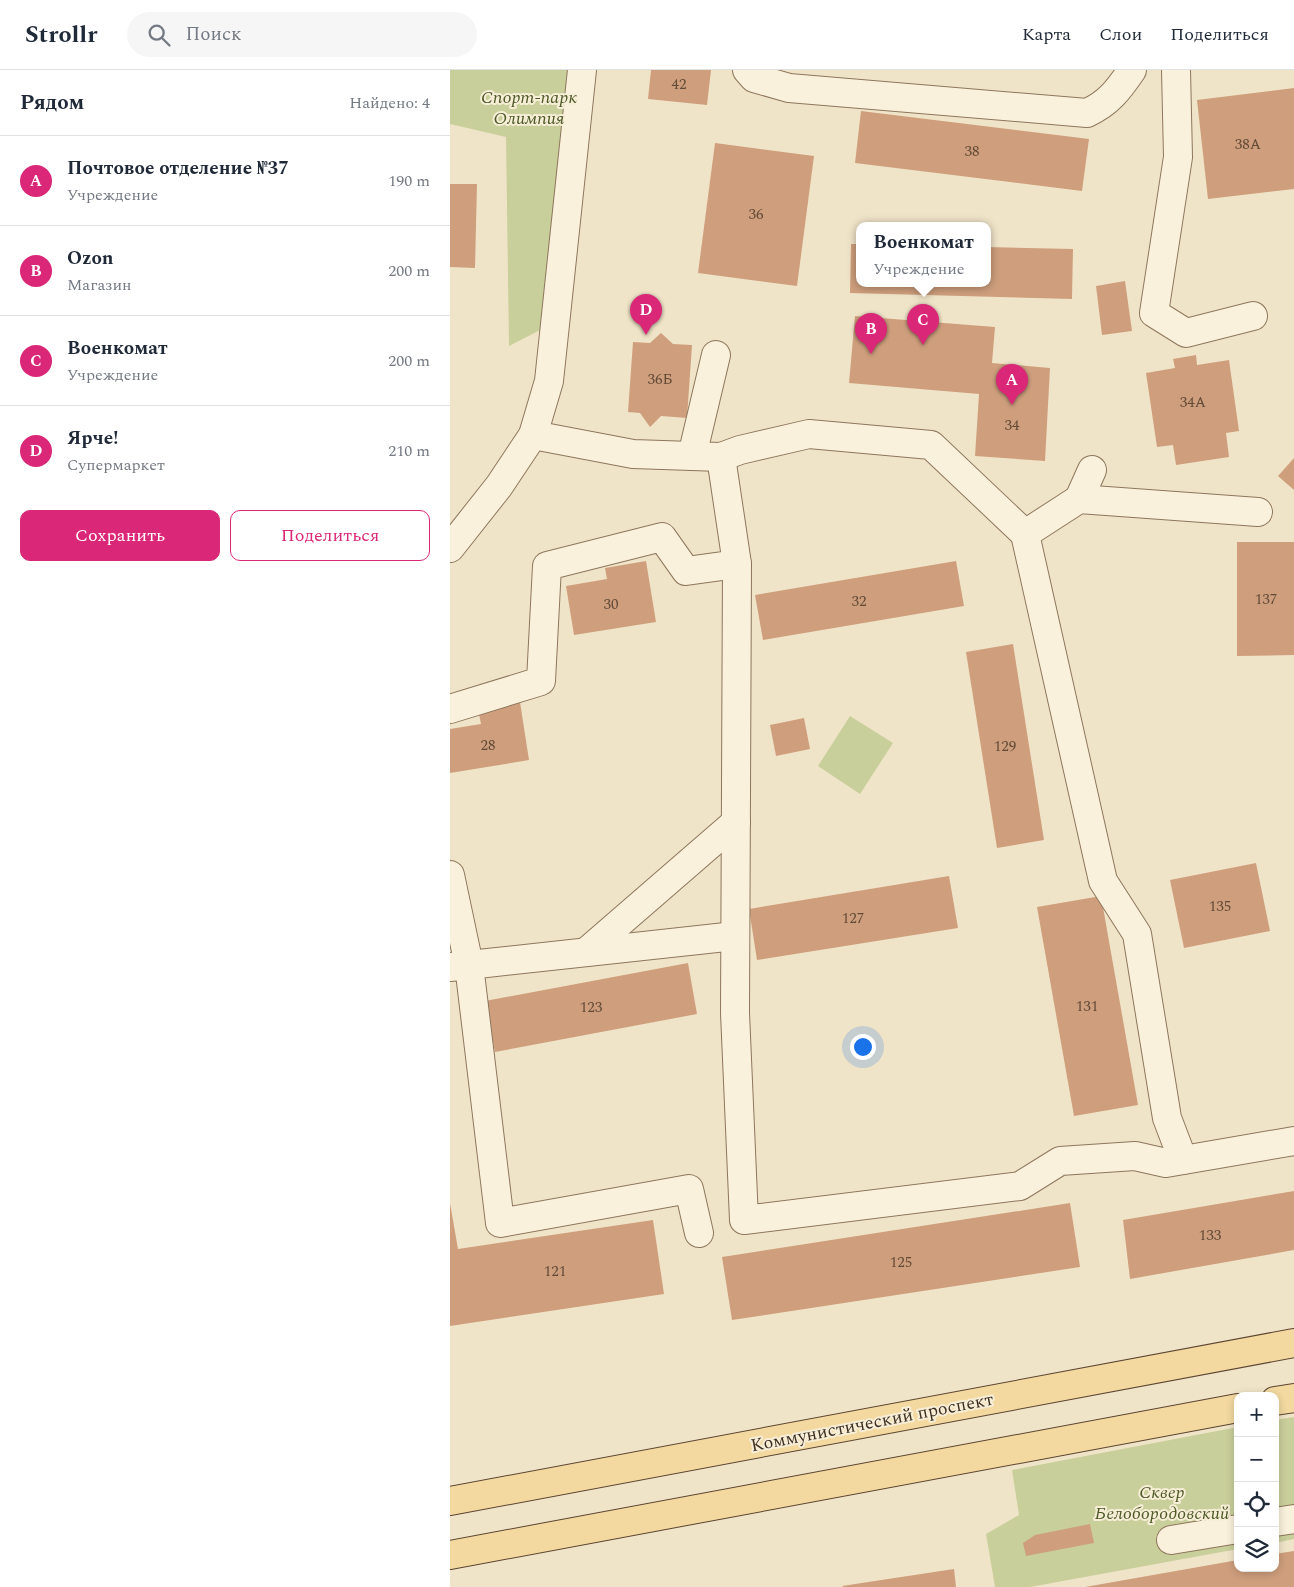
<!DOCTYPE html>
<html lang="ru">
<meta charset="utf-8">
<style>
:root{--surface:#fff;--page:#f6f6f7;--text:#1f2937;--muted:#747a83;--line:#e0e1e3;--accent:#db2777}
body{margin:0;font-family:Spectral,serif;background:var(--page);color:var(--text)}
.controls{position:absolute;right:15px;bottom:15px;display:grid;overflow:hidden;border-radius:10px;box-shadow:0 2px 8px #0003}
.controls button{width:45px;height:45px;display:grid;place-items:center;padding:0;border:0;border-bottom:1px solid var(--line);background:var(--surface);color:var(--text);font:25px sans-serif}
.you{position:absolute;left:412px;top:976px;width:18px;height:18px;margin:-12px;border:4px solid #fff;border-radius:50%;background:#1a73e8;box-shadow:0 0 0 8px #1a73e833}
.badge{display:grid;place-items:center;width:32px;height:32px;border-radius:50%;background:var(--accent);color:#fff;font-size:16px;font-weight:700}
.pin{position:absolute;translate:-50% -41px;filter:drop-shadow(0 1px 2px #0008)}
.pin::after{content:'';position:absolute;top:26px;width:18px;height:15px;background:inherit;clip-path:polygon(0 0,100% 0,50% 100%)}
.popup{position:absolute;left:406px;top:152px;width:135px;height:65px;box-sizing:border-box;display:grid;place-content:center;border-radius:10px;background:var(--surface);filter:drop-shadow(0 1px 4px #0005);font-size:16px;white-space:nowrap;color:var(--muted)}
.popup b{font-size:19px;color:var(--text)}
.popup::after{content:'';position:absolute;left:50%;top:100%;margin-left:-10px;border:10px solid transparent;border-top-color:var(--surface)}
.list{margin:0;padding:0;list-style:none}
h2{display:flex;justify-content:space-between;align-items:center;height:65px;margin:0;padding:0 20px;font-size:21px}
h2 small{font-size:16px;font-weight:400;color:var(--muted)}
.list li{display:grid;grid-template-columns:32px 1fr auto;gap:15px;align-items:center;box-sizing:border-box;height:90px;padding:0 20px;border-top:1px solid var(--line)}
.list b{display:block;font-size:19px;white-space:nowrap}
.list p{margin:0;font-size:16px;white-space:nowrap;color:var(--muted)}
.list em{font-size:16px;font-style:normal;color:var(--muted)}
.actions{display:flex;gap:10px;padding:15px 20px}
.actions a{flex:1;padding:11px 0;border:1px solid var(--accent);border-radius:10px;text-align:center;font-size:18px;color:var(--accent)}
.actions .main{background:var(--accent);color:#fff}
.icon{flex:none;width:28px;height:28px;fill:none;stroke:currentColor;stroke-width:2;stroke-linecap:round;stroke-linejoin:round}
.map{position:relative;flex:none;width:844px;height:1517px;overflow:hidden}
header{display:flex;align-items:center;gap:30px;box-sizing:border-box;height:70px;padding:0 25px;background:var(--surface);border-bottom:1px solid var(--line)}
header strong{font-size:24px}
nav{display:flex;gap:28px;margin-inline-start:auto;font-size:18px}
.search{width:350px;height:45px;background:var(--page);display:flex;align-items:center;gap:12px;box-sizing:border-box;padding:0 18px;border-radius:28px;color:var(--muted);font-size:19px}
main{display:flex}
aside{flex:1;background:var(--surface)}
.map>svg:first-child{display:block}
.green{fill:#c9cf9b}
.building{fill:#cf9f7d}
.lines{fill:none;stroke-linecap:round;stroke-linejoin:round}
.minor-casing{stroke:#8d765c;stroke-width:30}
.major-casing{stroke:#5b4430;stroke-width:30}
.minor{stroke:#faf1dc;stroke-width:28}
.major{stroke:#f3d9a0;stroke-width:28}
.labels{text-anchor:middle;stroke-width:4;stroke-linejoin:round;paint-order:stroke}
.number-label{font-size:15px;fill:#624a37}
.park-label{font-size:18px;font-style:italic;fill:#4d5a26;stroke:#f7eed8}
.street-label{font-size:18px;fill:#3d2e20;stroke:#f7eed8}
</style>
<header>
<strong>Strollr</strong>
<div class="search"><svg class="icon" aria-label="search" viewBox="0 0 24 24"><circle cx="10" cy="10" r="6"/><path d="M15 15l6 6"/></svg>Поиск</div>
<nav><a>Карта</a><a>Слои</a><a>Поделиться</a></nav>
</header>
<main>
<aside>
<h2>Рядом<small>Найдено: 4</small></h2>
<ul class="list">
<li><span class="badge">A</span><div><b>Почтовое отделение №37</b><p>Учреждение</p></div><em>190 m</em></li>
<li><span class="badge">B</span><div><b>Ozon</b><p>Магазин</p></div><em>200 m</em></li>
<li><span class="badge">C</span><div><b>Военкомат</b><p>Учреждение</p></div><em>200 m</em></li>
<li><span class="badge">D</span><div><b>Ярче!</b><p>Супермаркет</p></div><em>210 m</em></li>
</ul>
<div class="actions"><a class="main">Сохранить</a><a>Поделиться</a></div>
</aside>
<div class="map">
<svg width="844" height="1517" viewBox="0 0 844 1517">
<rect width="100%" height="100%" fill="#f0e4c8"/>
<!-- green -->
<g class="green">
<path d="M0,0H121L94,258L59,276L56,67L0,54Z"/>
<path d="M400,646L443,673L410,724L368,696Z"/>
<path d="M844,1347V1469L825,1473V1350Z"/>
<path d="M788,1357V1479L580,1517H545L536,1464L569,1445L562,1400Z"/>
</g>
<!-- building -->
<g class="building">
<path d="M201,0H261L257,35L198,29Z"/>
<path d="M844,18V119L758,129L747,30Z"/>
<path d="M411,41L639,69L632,121L405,93Z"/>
<path d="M265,73L364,86L347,216L248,203Z"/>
<path d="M0,114H27L25,198L0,197Z"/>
<path d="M401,174H409V214H537V177L623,179L622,229L400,223Z"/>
<path d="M675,211L682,261L652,265L646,216Z"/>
<path d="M405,246L545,257L542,293L600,298L595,391L525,386L529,324L399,313Z"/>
<path d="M211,263L223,274L242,275L237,348L211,346L200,357L190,343L178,342L183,272L200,273Z"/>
<path d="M746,285L747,295L779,290L789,361L776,363L779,387L726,395L723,375L707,377L696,303L725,298L723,289Z"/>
<path d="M844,388V420L828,406Z"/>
<path d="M787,472H844V585L787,586Z"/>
<path d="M196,491L206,552L124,565L116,516L157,509L155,498Z"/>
<path d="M506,491L514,536L313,570L305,525Z"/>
<path d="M563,574L594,770L547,778L516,582Z"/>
<path d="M70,632L79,690L0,703V659L31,654L28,639Z"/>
<path d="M354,648L360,679L326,686L320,655Z"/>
<path d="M806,793L820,861L734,878L720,810Z"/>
<path d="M499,806L508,858L307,890L299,839Z"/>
<path d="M651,826L688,1035L624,1046L587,837Z"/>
<path d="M238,893L247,944L45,982L35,931Z"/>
<path d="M844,1121V1180L680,1209L673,1150Z"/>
<path d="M0,1133L8,1179L203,1150L214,1224L0,1256Z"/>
<path d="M620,1133L630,1197L282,1250L272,1187Z"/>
<path d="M640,1454L644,1473L576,1486L573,1473L585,1465Z"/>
<path d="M844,1481V1517H635L788,1490V1498H825V1484Z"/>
<path d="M504,1499L506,1517H393L392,1516Z"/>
</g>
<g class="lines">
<!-- minor casing -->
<g class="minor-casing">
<g id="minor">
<path d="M297,0L304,8L339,18L637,43C659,33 669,19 682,0"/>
<path d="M726,0L728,87L704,243L736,263L803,246"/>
<path d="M266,285L242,386L271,387L290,380L359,364L481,375L575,464"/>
<path d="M83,365L183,384L242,386"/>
<path d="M629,429L642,400"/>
<path d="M0,478L49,416L83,365L99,311L132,0"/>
<path d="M287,494L285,943L294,1150L570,1116L610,1091L685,1086L716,1093L844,1071"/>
<path d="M0,639L91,611L97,496L212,467L236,501L287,494L271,387"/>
<path d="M0,805L19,895L285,866"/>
<path d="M136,882L286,752"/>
<path d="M0,897L19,895L50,1153L239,1119L249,1163"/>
<path d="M733,1090L717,1048L687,864L653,811L575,464L629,429L808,442"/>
<path d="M825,1452L844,1449"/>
<path d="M721,1470L788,1459"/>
</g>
</g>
<!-- major casing -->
<g class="major-casing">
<g id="major">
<path d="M825,1331L844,1328"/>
<path d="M0,1431L844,1273"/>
<path d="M0,1485L788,1338"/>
</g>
</g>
<!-- minor -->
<use href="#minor" class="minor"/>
<!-- major -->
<use href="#major" class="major"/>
</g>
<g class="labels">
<!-- number labels -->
<g class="number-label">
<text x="229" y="19">42</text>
<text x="798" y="79">38А</text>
<text x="522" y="86">38</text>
<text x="306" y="149">36</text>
<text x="210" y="314">36Б</text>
<text x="743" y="337">34А</text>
<text x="562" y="360">34</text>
<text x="816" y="534">137</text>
<text x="409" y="536">32</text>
<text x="161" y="539">30</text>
<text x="38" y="680">28</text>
<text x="555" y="681">129</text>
<text x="770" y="841">135</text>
<text x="403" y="853">127</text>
<text x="637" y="941">131</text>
<text x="141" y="942">123</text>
<text x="760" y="1170">133</text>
<text x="451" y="1197">125</text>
<text x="105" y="1206">121</text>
</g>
<!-- park labels -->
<g class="park-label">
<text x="79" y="33">Спорт-парк<tspan x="79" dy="21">Олимпия</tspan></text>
<text x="712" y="1428">Сквер<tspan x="712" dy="21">Белобородовский</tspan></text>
</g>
<!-- street labels -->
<g class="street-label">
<text transform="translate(422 1352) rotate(-11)" y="6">Коммунистический проспект</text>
</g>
</g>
</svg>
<div class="controls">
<button>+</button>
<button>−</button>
<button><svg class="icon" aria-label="locate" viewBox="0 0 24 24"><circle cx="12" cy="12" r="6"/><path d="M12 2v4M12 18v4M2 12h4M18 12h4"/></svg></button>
<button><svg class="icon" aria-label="layers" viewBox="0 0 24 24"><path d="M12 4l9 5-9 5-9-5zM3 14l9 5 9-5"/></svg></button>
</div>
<div class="you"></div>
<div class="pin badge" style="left:562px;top:335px">A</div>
<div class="pin badge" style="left:421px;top:284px">B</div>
<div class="pin badge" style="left:473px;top:275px">C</div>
<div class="popup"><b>Военкомат</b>Учреждение</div>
<div class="pin badge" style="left:196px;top:265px">D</div>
</div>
</main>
